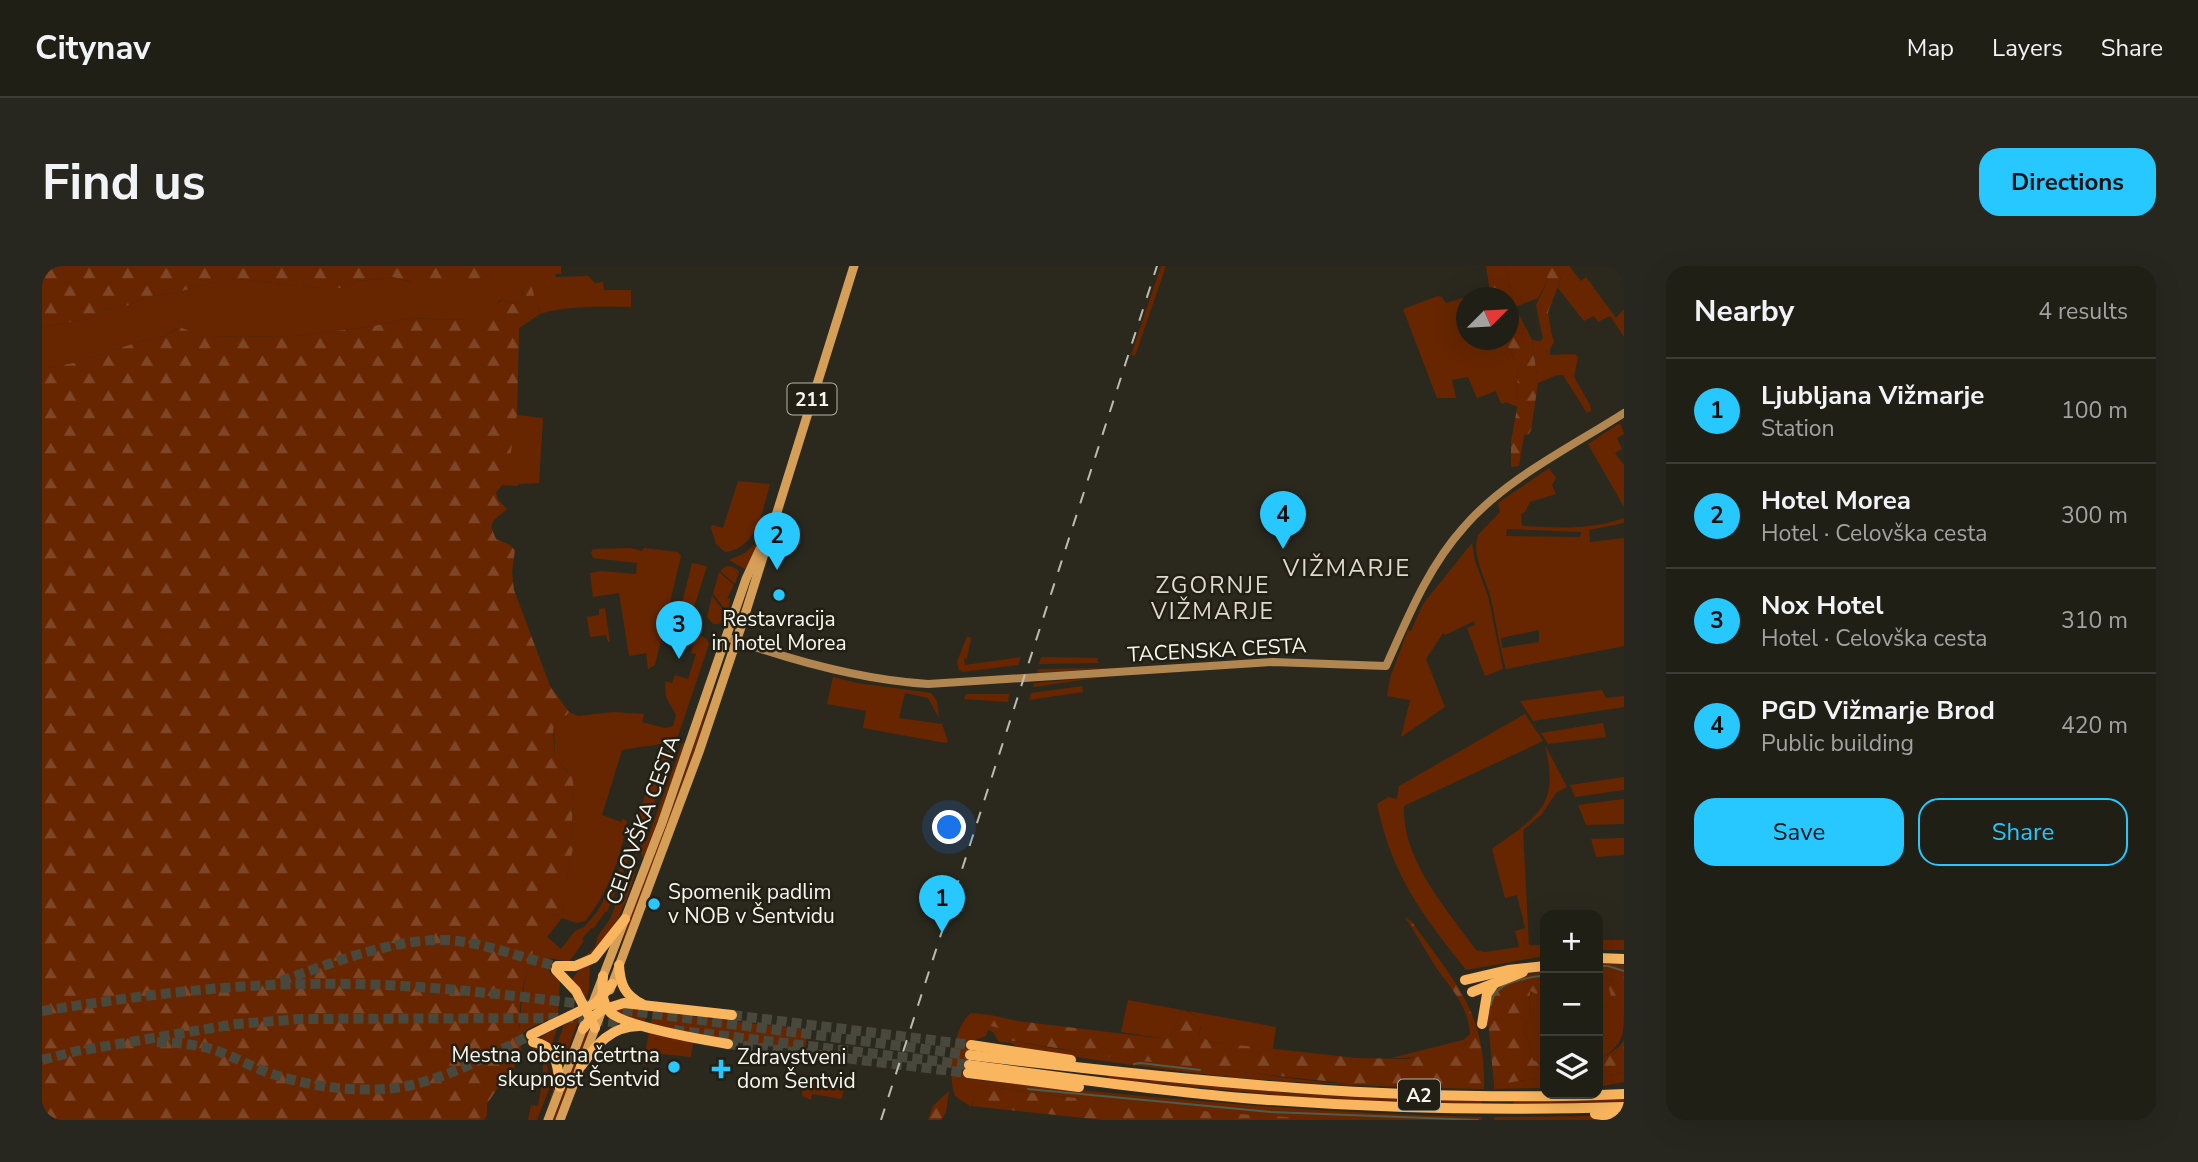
<!DOCTYPE html>
<meta charset="utf-8">
<style>
:root{--surface:#201f16;--page:#28271f;--text:#f1f3f6;--muted:#a2a2a1;--line:#3d3d35;--accent:#27c8ff}
body{margin:0;font-family:"Nunito Sans",sans-serif;background:var(--page);color:var(--text)}
.controls{position:absolute;right:21px;bottom:21px;display:grid;overflow:hidden;border-radius:14px;box-shadow:0 7px 28px #0002}
.controls button{width:63px;height:63px;display:grid;place-items:center;padding:0;border:0;border-bottom:2px solid var(--line);background:var(--surface);color:var(--text);font:35px sans-serif}
.compass{position:absolute;left:1414px;top:21px;width:63px;height:63px;border-radius:50%;background:var(--surface);box-shadow:0 7px 28px #0002;rotate:66deg}
.you{position:absolute;left:908px;top:562px;width:24px;height:24px;margin:-18px;border:5px solid #fff;border-radius:50%;background:#1a73e8;box-shadow:0 0 0 10px #1a73e833}
.badge{display:grid;place-items:center;width:46px;height:46px;border-radius:50%;background:var(--accent);color:#111;font-size:23px;font-weight:700}
.pin{position:absolute;translate:-50% -58px;filter:drop-shadow(0 2px 4px #0008)}
.pin::after{content:'';position:absolute;top:37px;width:24px;height:21px;background:inherit;clip-path:polygon(0 0,100% 0,50% 100%)}
.list{margin:0;padding:0;list-style:none}
h2{display:flex;justify-content:space-between;align-items:center;height:91px;margin:0;padding:0 28px;font-size:30px}
h2 small{font-size:23px;font-weight:400;color:var(--muted)}
.list li{display:grid;grid-template-columns:46px 1fr auto;gap:21px;align-items:center;box-sizing:border-box;height:105px;padding:0 28px;border-top:2px solid var(--line)}
.list b{display:block;font-size:26px;white-space:nowrap}
.list p{margin:0;font-size:23px;white-space:nowrap;color:var(--muted)}
.list em{font-size:23px;font-style:normal;color:var(--muted)}
.actions{display:flex;gap:14px;padding:21px 28px}
.actions a{flex:1;padding:16px 0;border:2px solid var(--accent);border-radius:21px;text-align:center;font-size:24px;color:var(--accent)}
.actions .main{background:var(--accent);color:#111}
.icon{flex:none;width:38px;height:38px;fill:none;stroke:currentColor;stroke-width:2;stroke-linecap:round;stroke-linejoin:round}
.map{position:relative;flex:none;width:1582px;height:854px;overflow:hidden;border-radius:21px}
header{display:flex;align-items:center;gap:42px;box-sizing:border-box;height:98px;padding:0 35px;background:var(--surface);border-bottom:2px solid var(--line)}
header strong{font-size:33px}
nav{display:flex;gap:38px;margin-inline-start:auto;font-size:24px}
.intro{display:flex;align-items:center;justify-content:space-between;box-sizing:border-box;height:168px;padding:0 42px}
h1{margin:0;font-size:49px}
.button{padding:18px 32px;border-radius:21px;background:var(--accent);color:#111;font-size:24px;font-weight:700}
main{display:flex;gap:42px;padding:0 42px}
aside{flex:1;background:var(--surface);border-radius:21px;box-shadow:0 7px 28px #0002}
.map>svg:first-child{display:block}
.green{fill:#682600;fill-rule:evenodd}
.forest{fill:url(#forest-firs)}
.lines{fill:none;stroke-linecap:round;stroke-linejoin:round}
.stream{stroke:#4b5d4d;stroke-width:2}
.motorway-tunnel{stroke:#49483d;stroke-width:10;stroke-dasharray:10 5;stroke-linecap:butt}
.secondary{stroke:#b18650;stroke-width:8}
.primary{stroke:#d69f58;stroke-width:9}
.motorway{stroke:#f9b65e;stroke-width:10}
.rail{stroke:#bcbbb3;stroke-width:2;stroke-dasharray:12 12;stroke-linecap:butt}
.motorway-bridge{stroke:#f9b65e;stroke-width:10}
.poi-dot{fill:#27c8ff;stroke:#221f15;stroke-width:2.5}
.labels{text-anchor:middle;stroke-width:5;stroke-linejoin:round;paint-order:stroke}
.shield{fill:#221f15;stroke:#b6b5ad;stroke-width:2}
.shield-label{font-size:19px;font-weight:bold;fill:#f6f5ee}
.poi-label{font-size:21px;fill:#f6f5ee;stroke:#221f15;text-anchor:start}
.street-label{font-size:21px;fill:#f6f5ee;stroke:#221f15}
.neighbourhood-label{font-size:23px;letter-spacing:2px;fill:#dddacc;stroke:#221f15}
.quarter-label{font-size:24px;letter-spacing:2px;fill:#dddacc;stroke:#221f15}
</style>
<header>
<strong>Citynav</strong>
<nav><a>Map</a><a>Layers</a><a>Share</a></nav>
</header>
<div class="intro"><h1>Find us</h1><a class="button">Directions</a></div>
<main>
<div class="map">
<svg width="1582" height="854" viewBox="0 0 1582 854">
<defs>
<pattern id="forest-firs" width="22" height="20" patternUnits="userSpaceOnUse" patternTransform="scale(1.75)"><rect width="22" height="20" fill="#682600"/><path d="M5 1l3.5 6h-7zM16 11l3.5 6h-7z" fill="#7e4626"/></pattern>
</defs>
<rect width="100%" height="100%" fill="#2b291e"/>
<!-- green -->
<g class="green">
<path d="M457,0H519V8H513L514,11L546,10L553,17L561,16L562,24H589V41C559,41 527,39 498,48L497,43L479,23L481,31L478,36L471,38L461,33L457,35L449,48L444,52L413,54L367,52L332,60L255,70L161,71L135,62L123,70L102,74L36,96L0,103V61L47,53L63,43L82,41L107,30L128,28L174,16L193,13L277,22H299L319,15L351,11L367,16L419,18L456,7Z"/>
<path d="M1119,0H1124L1093,90L1089,89Z"/>
<path d="M1463,0H1501L1506,14L1496,32L1473,41Z"/>
<path d="M1515,0H1527L1539,15L1544,11L1574,52L1582,43V71L1568,50L1556,56L1552,50L1542,55L1516,22L1519,13Z"/>
<path d="M1447,24L1449,31L1424,32V51L1417,55L1426,78L1434,74H1462L1475,98L1476,141L1463,136L1461,138L1458,136L1454,125L1435,132L1426,111L1410,114L1414,132H1395L1361,43L1396,30L1400,31L1404,37Z"/>
<path d="M1509,66L1512,76L1508,83V89L1533,88L1536,91L1532,111L1548,139L1549,145L1545,147L1521,109H1515L1496,117L1490,74L1498,75Z"/>
<path d="M475,149L501,152L497,217L477,218L476,220L461,219L471,161Z"/>
<path d="M1578,157L1582,168L1575,172L1580,183L1573,187L1582,199V241L1546,178Z"/>
<path d="M1507,202L1514,212L1510,219L1514,228L1488,236L1483,246L1479,248L1480,260C1515,262 1549,264 1582,252V257L1547,264L1548,276L1582,272V380L1464,403C1457,380 1454,356 1449,333C1444,312 1429,290 1436,269L1458,246L1456,237ZM1465,263L1539,266L1538,271L1464,270ZM1497,364V376L1460,382L1459,372Z"/>
<path d="M696,215L728,218C720,245 716,282 683,286L674,278L669,262L670,259L681,262Z"/>
<path d="M718,273L720,274L703,303L687,294L703,287Z"/>
<path d="M1430,277L1433,295L1446,330L1461,403L1443,410L1425,362L1433,359L1432,355L1403,369L1401,367L1384,393L1403,441L1359,471L1368,434L1345,430L1348,412L1366,364L1369,365L1381,338Z"/>
<path d="M589,282L600,285L602,282L636,286L639,290L613,399L606,403L604,387L587,390L577,327L551,331L548,307L559,305L594,308L595,297L551,292L549,286L551,283Z"/>
<path d="M650,297L665,300L649,351L650,366L642,364L646,347L638,345Z"/>
<path d="M684,300L691,301L697,305L693,318L678,305Z"/>
<path d="M677,306L692,319L685,332L688,333L686,347L671,328Z"/>
<path d="M670,330L685,349L677,358H671L665,351Z"/>
<path d="M563,342L568,376H566L564,369L548,371L545,351L557,349V343Z"/>
<path d="M654,367L665,373L667,378L635,473C619,480 599,480 580,484L560,549L579,556L581,552L585,556C579,590 566,628 543,655L535,657L520,652L505,671L519,683L533,665L542,661L555,646L573,614L586,581L588,580L591,581L565,646H563L551,663L549,662L540,673L542,675L527,696L507,692V706L518,714L516,749L486,763L476,772C481,734 482,675 513,648L520,650L522,622L531,583L530,554L532,522L526,506L513,492L512,459L523,452L527,446L536,450L571,446L602,448L600,456L623,462L631,460L634,449L624,431L623,415L630,417L633,409L646,413L654,388L649,387Z"/>
<path d="M925,370L929,372L925,392L922,393L923,399L979,391L976,399L921,406L917,404L915,396Z"/>
<path d="M999,391L1056,392V397L997,398Z"/>
<path d="M680,394L651,492L568,715L588,652L643,505Z"/>
<path d="M1071,402L995,407L996,403Z"/>
<path d="M791,411L815,417L889,427L895,435L897,452L886,432L863,427L857,452L900,458L906,476L903,477L821,462L824,445L785,438Z"/>
<path d="M1062,411L991,421L992,417Z"/>
<path d="M1040,420L1041,426L987,434L989,427Z"/>
<path d="M1560,424L1564,432L1582,430V441L1491,455L1478,435Z"/>
<path d="M924,428H967L966,436L922,433Z"/>
<path d="M1483,448L1501,475L1362,540C1359,592 1405,644 1434,684L1443,686L1477,681L1473,665L1483,662L1475,629L1463,632L1450,583C1496,549 1518,542 1503,479L1525,521L1514,527L1499,549L1481,564L1487,679H1503V690L1424,704C1380,648 1350,610 1335,538L1346,531L1355,533L1357,520Z"/>
<path d="M1561,457L1564,471L1506,478L1499,467Z"/>
<path d="M644,476L603,592H601L597,582L605,574L640,478Z"/>
<path d="M632,482L600,570L595,577L591,563L614,500L621,487Z"/>
<path d="M1582,511V524L1533,531L1528,519Z"/>
<path d="M1582,533V558L1544,559L1536,539Z"/>
<path d="M1582,572V589L1554,591L1549,573Z"/>
<path d="M594,587C598,605 578,653 567,669C559,680 550,687 539,694L553,681L556,670L568,653Z"/>
<rect x="1556" y="674" width="26" height="10"/>
<path d="M548,699L547,723L544,733L530,713L538,703Z"/>
<path d="M1560,711L1570,714V734L1562,742L1582,739C1582,771 1582,778 1556,795V712Z"/>
<path d="M1503,724V799L1491,794L1482,760L1487,755L1488,725L1494,728Z"/>
<path d="M1086,734L1140,744L1130,767L1124,773L1079,766Z"/>
<path d="M586,742L605,745L603,756L578,747L574,743Z"/>
<path d="M1147,745L1234,761L1231,783L1169,776L1156,769L1159,762L1158,754Z"/>
<path d="M611,746L766,764L763,783L658,769L609,758Z"/>
<path d="M929,747L948,749L945,759L961,763L960,773L1009,782C1075,792 1142,799 1209,807C1242,811 1276,817 1310,818C1354,820 1398,812 1442,819V823C1361,821 1281,819 1201,812C1126,805 1052,794 978,782L969,777L957,776L951,766L946,764L944,770L930,775L926,813C1097,830 1268,848 1440,851V854C1392,854 1344,854 1296,854C1176,852 1055,836 936,819L929,841L913,830C905,810 911,761 929,747Z"/>
<path d="M537,752L502,853L512,820L509,795L522,759Z"/>
<path d="M551,758L514,854H511L541,772Z"/>
<path d="M515,763L505,793L507,823L495,854H486L489,839L496,840L501,811V789L491,785V780L504,767Z"/>
<path d="M607,766L651,776L649,791L608,787L604,799H601Z"/>
<path d="M1429,767L1428,775C1415,787 1367,793 1349,792L1421,774Z"/>
<path d="M1582,806V816L1556,821V812Z"/>
<path d="M1066,809L1248,827L1439,835L1440,838L1287,834L1066,813Z"/>
<path d="M1503,811V822L1452,823V819Z"/>
<path d="M764,813H782L783,816L802,818L800,833L770,828L769,834L760,830L761,814Z"/>
<path d="M1582,832V837L1472,838V834Z"/>
<path d="M1548,850L1577,854H1452V851Z"/>
</g>
<!-- forest -->
<g class="forest">
<path d="M0,0H457V7L419,18H376L351,11L319,15L299,22H277L193,13L174,16L128,28L107,30L82,41L63,43L47,53L0,61Z"/>
<path d="M1444,0H1463L1473,41L1490,74L1496,117L1489,164L1487,168L1482,169L1477,200L1469,201V175L1476,137L1475,98L1462,74H1466V32L1449,31Z"/>
<path d="M1501,0H1515L1519,13L1506,46L1509,66L1501,73L1494,39L1506,14Z"/>
<path d="M484,18L489,19L498,48L477,62L475,149C469,167 470,204 461,218C459,221 456,223 454,227L456,234L465,243L451,255L449,261L454,273L468,279L473,284L470,305L472,324L508,420L527,446L519,457L512,459C510,470 513,481 513,492L530,511L532,522L530,554L531,583L522,622L520,650L513,648C488,669 469,755 480,785L478,786L469,811L457,820L445,838V849L442,854H0V103L36,96L102,74L123,70L138,61L161,71L255,70L332,60L367,52L413,54L444,51L449,48L452,40L461,33L471,38L478,36L481,30L480,21Z"/>
<path d="M1363,651L1370,656C1411,714 1443,744 1442,819L1395,818L1388,815L1373,818H1309L1082,793L959,773L960,763L945,759L948,749L975,755L1124,773L1130,767L1140,744C1147,745 1156,751 1160,757L1156,769L1169,776L1314,792L1365,793L1423,779L1428,775C1430,743 1409,723 1392,698C1382,682 1373,666 1363,651Z"/>
<path d="M1556,697L1582,699V739L1563,746L1562,742L1570,734L1567,723L1570,714L1560,711L1556,712Z"/>
<path d="M1503,705V724L1494,728L1488,725L1487,755L1482,760L1491,794L1503,799V811L1452,819L1445,744C1449,713 1477,711 1503,705Z"/>
<path d="M1582,774V806L1556,812V795L1577,781Z"/>
<path d="M935,819C1054,836 1174,848 1294,854H1061L930,840Z"/>
<path d="M907,825L904,846L899,854H886L891,840Z"/>
</g>
<g class="lines">
<!-- stream -->
<g class="stream">
<path d="M1556,700H1566L1582,705"/>
<path d="M1449,739C1452,714 1483,713 1503,709"/>
<path d="M1092,798L1098,797L1158,804"/>
<path d="M986,823L1229,846L1436,854"/>
</g>
<!-- motorway-tunnel -->
<g class="motorway-tunnel">
<path d="M239,715C290,697 362,668 416,675C449,679 482,693 515,700"/>
<path d="M566,742L928,789"/>
<path d="M0,745C88,731 176,719 265,718C360,716 453,727 547,739"/>
<path d="M690,749L929,779"/>
<path d="M632,764L927,799"/>
<path d="M115,776C136,777 158,778 178,786C197,793 214,803 233,809C275,822 322,828 365,820C408,811 450,788 489,769"/>
<path d="M686,778L926,807"/>
<path d="M0,794L35,785L194,758L259,753L533,752L588,758"/>
</g>
<!-- secondary -->
<path class="secondary" d="M684,371C748,394 818,414 886,418L1231,396L1344,400C1366,351 1386,301 1422,261C1463,213 1529,181 1582,147"/>
<!-- primary -->
<g class="primary">
<path d="M568,724L657,486L700,358L812,0"/>
<path d="M550,739L620,557L704,313L718,283"/>
<path d="M506,854L542,759"/>
<path d="M518,854L560,744"/>
</g>
<!-- motorway -->
<g class="motorway">
<path d="M1556,692L1582,693"/>
<path d="M577,699C578,719 583,729 600,738"/>
<path d="M515,700H533L552,692L583,653"/>
<path d="M514,704L534,725L553,762"/>
<path d="M561,710C560,723 559,737 569,747C586,761 662,774 686,778"/>
<path d="M1423,714L1466,704L1503,700"/>
<path d="M1430,726L1481,706"/>
<path d="M528,750L554,737L570,718"/>
<path d="M1440,758L1445,728L1452,718"/>
<path d="M541,763L548,753L560,744L582,737L690,749"/>
<path d="M489,769L509,759"/>
<path d="M491,776C515,780 516,800 518,821"/>
<path d="M929,779L1029,794"/>
<path d="M928,789C1146,815 1362,838 1582,828"/>
<path d="M927,799C1018,811 1109,824 1201,832C1327,842 1455,845 1582,841"/>
<path d="M539,800C554,779 569,760 597,760"/>
<path d="M926,807L1037,821"/>
<path d="M1553,848L1582,852"/>
</g>
<!-- rail -->
<path class="rail" d="M839,854L1115,0"/>
<!-- motorway-bridge -->
<path class="motorway-bridge" d="M509,759L528,750"/>
</g>
<!-- markers -->
<g class="poi-dot">
<circle cx="737" cy="329" r="7"/>
<circle cx="612" cy="638" r="7"/>
<circle cx="632" cy="801" r="7"/>
<path d="M675.5 792.5h7v7h7v7h-7v7h-7v-7h-7v-7h7z"/>
</g>
<g class="labels">
<!-- shield labels -->
<g class="shield">
<rect x="745.5" y="117.5" width="49" height="31" rx="5"/>
<rect x="1356" y="813.5" width="42" height="31" rx="5"/>
</g>
<g class="shield-label">
<text x="770" y="140">211</text>
<text x="1377" y="836">A2</text>
</g>
<!-- poi labels -->
<g class="poi-label">
<text x="737" y="360" text-anchor="middle">Restavracija<tspan x="737" dy="24">in hotel Morea</tspan></text>
<text x="626" y="633">Spomenik padlim<tspan x="626" dy="24">v NOB v Šentvidu</tspan></text>
<text x="618" y="796" text-anchor="end">Mestna občina četrtna<tspan x="618" dy="24">skupnost Šentvid</tspan></text>
<text x="695" y="798">Zdravstveni<tspan x="695" dy="24">dom Šentvid</tspan></text>
</g>
<!-- street labels -->
<g class="street-label">
<text transform="translate(1175 384) rotate(-3)" y="7">TACENSKA CESTA</text>
<text transform="translate(601 554) rotate(-70)" y="7">CELOVŠKA CESTA</text>
</g>
<!-- neighbourhood labels -->
<g class="neighbourhood-label">
<text x="1171" y="327">ZGORNJE<tspan x="1171" dy="26">VIŽMARJE</tspan></text>
</g>
<!-- quarter labels -->
<g class="quarter-label">
<text x="1305" y="310">VIŽMARJE</text>
</g>
</g>
</svg>
<div class="controls">
<button>+</button>
<button>−</button>
<button><svg class="icon" aria-label="layers" viewBox="0 0 24 24"><path d="M12 4l9 5-9 5-9-5zM3 14l9 5 9-5"/></svg></button>
</div>
<svg class="compass" viewBox="-18 -18 36 36"><path d="M0-13l5 13h-10z" fill="#e53935"/><path d="M0 13l5-13h-10z" fill="#a2a2a1"/></svg>
<div class="you"></div>
<div class="pin badge" style="left:900px;top:667px">1</div>
<div class="pin badge" style="left:735px;top:304px">2</div>
<div class="pin badge" style="left:637px;top:393px">3</div>
<div class="pin badge" style="left:1241px;top:283px">4</div>
</div>
<aside>
<h2>Nearby<small>4 results</small></h2>
<ul class="list">
<li><span class="badge">1</span><div><b>Ljubljana Vižmarje</b><p>Station</p></div><em>100 m</em></li>
<li><span class="badge">2</span><div><b>Hotel Morea</b><p>Hotel · Celovška cesta</p></div><em>300 m</em></li>
<li><span class="badge">3</span><div><b>Nox Hotel</b><p>Hotel · Celovška cesta</p></div><em>310 m</em></li>
<li><span class="badge">4</span><div><b>PGD Vižmarje Brod</b><p>Public building</p></div><em>420 m</em></li>
</ul>
<div class="actions"><a class="main">Save</a><a>Share</a></div>
</aside>
</main>
